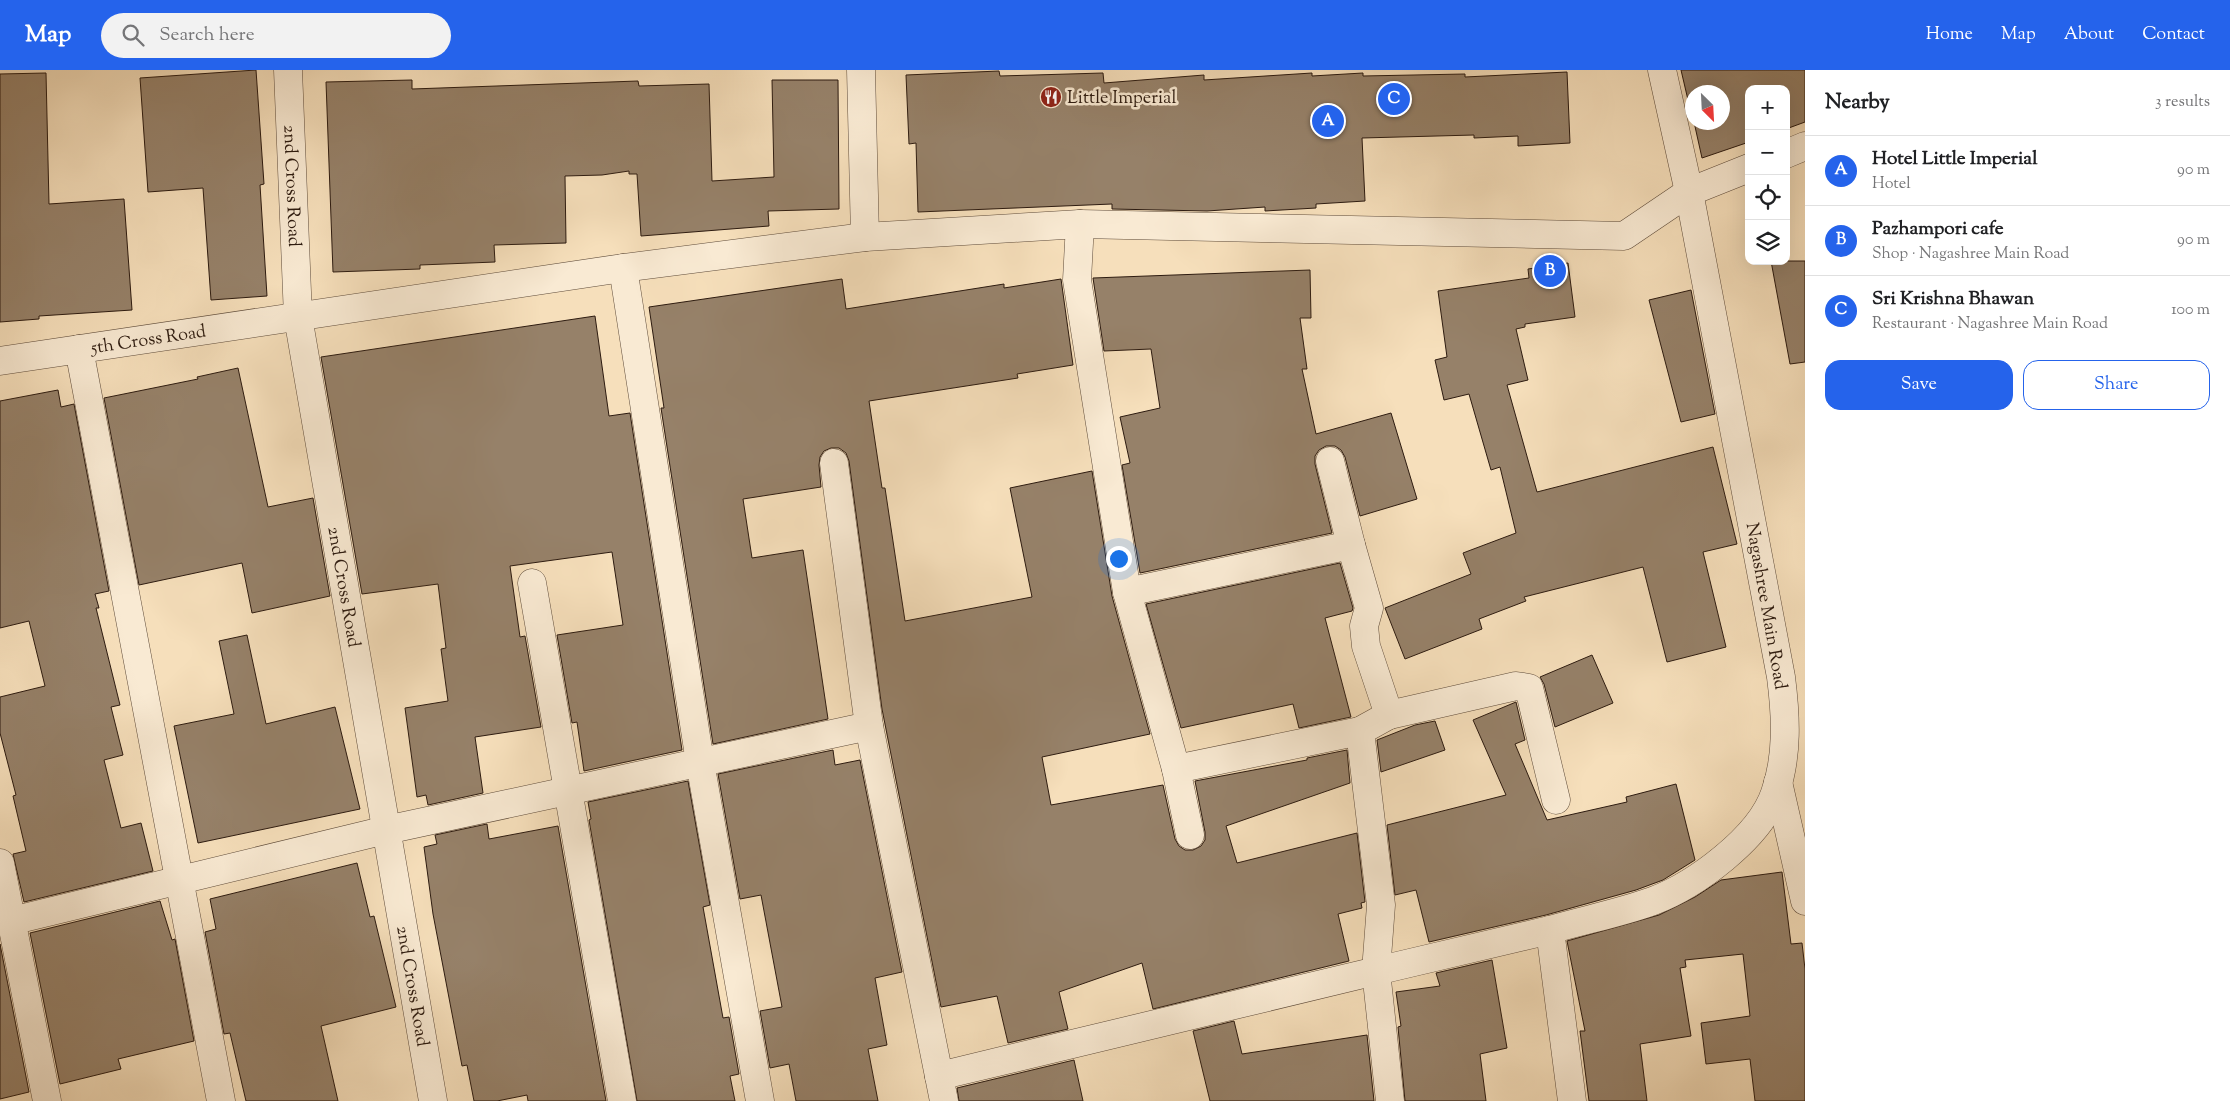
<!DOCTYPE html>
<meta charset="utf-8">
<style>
:root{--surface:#fff;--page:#f2f2f2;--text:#202124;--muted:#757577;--line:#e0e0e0;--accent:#2563eb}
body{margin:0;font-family:"Sorts Mill Goudy",serif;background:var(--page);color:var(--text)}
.controls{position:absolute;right:15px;top:15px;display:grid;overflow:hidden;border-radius:10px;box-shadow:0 5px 20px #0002}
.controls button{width:45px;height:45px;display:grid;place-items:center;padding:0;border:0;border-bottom:1px solid var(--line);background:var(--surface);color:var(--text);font:25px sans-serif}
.compass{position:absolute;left:1685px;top:15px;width:45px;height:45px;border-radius:50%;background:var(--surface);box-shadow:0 5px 20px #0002;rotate:156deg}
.you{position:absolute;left:1118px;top:488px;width:18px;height:18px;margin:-12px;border:4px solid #fff;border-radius:50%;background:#1a73e8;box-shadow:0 0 0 8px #1a73e833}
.badge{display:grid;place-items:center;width:32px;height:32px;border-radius:50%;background:var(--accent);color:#fff;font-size:16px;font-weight:700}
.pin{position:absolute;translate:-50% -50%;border:2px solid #fff;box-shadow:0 1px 5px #0006}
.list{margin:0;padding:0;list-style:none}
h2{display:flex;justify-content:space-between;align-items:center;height:65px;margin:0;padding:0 20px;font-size:21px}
h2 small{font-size:16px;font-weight:400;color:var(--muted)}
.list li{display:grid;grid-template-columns:32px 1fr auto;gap:15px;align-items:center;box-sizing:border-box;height:70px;padding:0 20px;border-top:1px solid var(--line)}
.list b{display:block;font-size:19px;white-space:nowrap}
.list p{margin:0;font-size:16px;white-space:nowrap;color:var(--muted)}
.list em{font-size:16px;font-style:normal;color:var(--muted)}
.actions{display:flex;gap:10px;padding:15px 20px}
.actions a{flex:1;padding:11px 0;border:1px solid var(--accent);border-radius:15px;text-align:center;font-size:18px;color:var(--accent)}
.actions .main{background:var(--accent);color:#fff}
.icon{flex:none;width:28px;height:28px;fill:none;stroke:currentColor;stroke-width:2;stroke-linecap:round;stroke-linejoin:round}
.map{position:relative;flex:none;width:1805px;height:1031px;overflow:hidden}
header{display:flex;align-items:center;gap:30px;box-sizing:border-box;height:70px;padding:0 25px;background:var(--accent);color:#fff}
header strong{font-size:24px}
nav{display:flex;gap:28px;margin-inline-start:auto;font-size:18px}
.search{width:350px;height:45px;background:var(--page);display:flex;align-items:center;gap:12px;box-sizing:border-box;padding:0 18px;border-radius:28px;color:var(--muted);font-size:19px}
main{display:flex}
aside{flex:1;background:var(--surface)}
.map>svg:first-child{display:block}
.building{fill:#968169;stroke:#2d1b10}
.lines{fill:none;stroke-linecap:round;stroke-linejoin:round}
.minor-casing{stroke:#5f4c3b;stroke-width:29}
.minor{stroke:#f9ead3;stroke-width:28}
.labels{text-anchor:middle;stroke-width:5;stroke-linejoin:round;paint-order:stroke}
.poi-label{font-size:18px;fill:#2d1b10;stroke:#f9ead3;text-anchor:start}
.street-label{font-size:18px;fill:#2d1b10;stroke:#f9ead3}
</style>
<header>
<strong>Map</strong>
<div class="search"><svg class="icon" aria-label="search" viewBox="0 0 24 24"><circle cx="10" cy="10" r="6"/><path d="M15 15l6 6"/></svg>Search here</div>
<nav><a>Home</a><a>Map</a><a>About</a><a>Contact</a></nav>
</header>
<main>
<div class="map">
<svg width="1805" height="1031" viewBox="0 0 1805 1031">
<rect width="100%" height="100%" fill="#f6dfbb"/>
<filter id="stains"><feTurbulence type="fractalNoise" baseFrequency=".004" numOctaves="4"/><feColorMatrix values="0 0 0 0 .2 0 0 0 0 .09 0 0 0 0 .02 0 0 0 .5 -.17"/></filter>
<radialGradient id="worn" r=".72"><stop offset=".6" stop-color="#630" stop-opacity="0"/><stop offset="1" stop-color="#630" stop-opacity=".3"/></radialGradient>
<!-- building -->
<g class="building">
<path d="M256,0L264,114L260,115L267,226L211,230L203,118L148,122L140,8Z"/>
<path d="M1681,0H1805V52L1786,59V19H1749V72L1702,88L1694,52H1722V22H1692V47Z"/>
<path d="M999,1L1000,6L1103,3L1104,13L1204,5V10L1312,3V6L1363,3V6L1465,4V7L1567,2L1570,73L1518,76V66L1474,68V65L1362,68L1365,131L1316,134V138L1265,141V137L1207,141L1112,139V134L918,142L916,73L909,74L906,5Z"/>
<path d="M46,3L49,134L124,129L132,240L39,246V249L0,252V4Z"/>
<path d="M412,10V19L638,11L639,16L709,14L712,111L774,107L772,10H838L839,139L768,141L769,156L641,166L637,104H629V101L602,105L565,106L566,173L494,175L495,192L420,195V199L333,202L326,12Z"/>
<path d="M1771,191H1805V292L1790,294Z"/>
<path d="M1568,193L1575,247L1525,254V257L1516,259L1528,310L1507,315L1537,422L1713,377L1737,474L1703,482L1726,577L1667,592L1643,497L1524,527L1526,531L1479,549L1482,559L1405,589L1385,538L1471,504L1463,483L1516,463L1500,397L1491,400L1469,324L1444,330L1435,290L1447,287L1438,221L1529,208L1528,199Z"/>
<path d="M1310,200L1311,248H1300L1307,299H1302L1316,364L1391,343L1417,429L1360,446L1345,387L1341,380L1335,376H1326L1319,380L1315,386V394L1332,463L1140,503L1122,395L1130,393L1120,347L1160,338L1151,279L1104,281L1093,208Z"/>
<path d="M842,209L846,239L1004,214V218L1061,209L1073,295L1017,304L1018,308L869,331L882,418H885L905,551L1032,527L1010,418L1092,401L1112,526L1150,664L1042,687L1051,735L1163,715L1175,769L1179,776L1185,780H1193L1201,776L1205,770V762L1195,711L1307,690V688L1347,680L1350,713L1226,756L1237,793L1357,763L1365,832L1361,833L1362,838L1338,844L1349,891L1153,939L1142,893L1059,922L1068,959L1008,973L997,926L941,937L882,639L849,391L846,383L839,378H831L824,381L820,387L819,395L821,417L743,429L752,488L803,480L828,649L713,674L661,338H664L649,237Z"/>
<path d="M1691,220L1715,344L1681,352L1649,230Z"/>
<path d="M595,246L609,346L630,343L682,680L584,701L577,652L572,653L557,565L623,555L612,482L510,496L520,567L525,566L541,657L475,667L483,723L428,735L426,725L417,727L405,638L448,631L441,579L446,578L438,514L362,524L321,287Z"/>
<path d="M238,298L268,437L313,428L330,526L252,543L242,493L139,515L104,328L198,309L197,307Z"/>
<path d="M58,320L61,337L74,334L109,521L95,524L99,538H96L120,635L111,637L123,685L104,690L121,758L141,753L153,801L24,832L13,784L26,781L13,726L16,725L0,663V627L45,616L29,551L0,558V331Z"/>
<path d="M1340,493L1353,538L1352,541L1325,548L1351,647L1299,658L1293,634L1181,658L1146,534Z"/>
<path d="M247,565L266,654L335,637L360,739L198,773L174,656L234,644L219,571Z"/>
<path d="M1592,585L1613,633L1555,657L1544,614L1540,607Z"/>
<path d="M1516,632L1525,670L1515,674L1547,750L1627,732L1626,727L1676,714L1695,790L1663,810L1636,820L1546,845L1429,872L1416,820L1395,825L1387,755L1506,725L1473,650Z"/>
<path d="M1435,651L1445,680L1381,702L1377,670L1415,655Z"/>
<path d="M833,680L835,695L860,690L902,902L875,908L887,975L868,979L878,1031H796L789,994L770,998L760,941L782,937L761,825L740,829L718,704Z"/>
<path d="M688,711L710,835L703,837L723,948L729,947L739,1004L730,1006L735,1031H637L589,750L591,749L588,732Z"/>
<path d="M487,754L489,769L558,756L606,1031H528L527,1025L497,1031H474L467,995L462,996L433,844L424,777L437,774L435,765Z"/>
<path d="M357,793L370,847L374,846L396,937L321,956L338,1031H246L230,963L224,964L205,862L216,859L210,829Z"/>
<path d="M1782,802L1791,874L1802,873L1805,899V1031H1755L1750,989L1706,994L1701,953L1750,946L1743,884L1685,890L1686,897L1680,898L1691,966L1640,974L1647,1031H1589L1580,961H1585L1567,871L1659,845L1695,827L1721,810Z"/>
<path d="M160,831L172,870L175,869L194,971L118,989L121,999L60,1014L30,863Z"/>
<path d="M0,874L29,1022L0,1029Z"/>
<path d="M1492,890L1507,978L1480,984L1486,1031H1405L1398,957L1401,956L1396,922L1440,916L1436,903Z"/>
<path d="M1234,951L1242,984L1367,965L1374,1031H1210L1193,961Z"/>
<path d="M1074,990L1083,1031H959L957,1018Z"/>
</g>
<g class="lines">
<!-- minor casing -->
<g class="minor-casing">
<g id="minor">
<path id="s1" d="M288,0L298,247L433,1031"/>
<path d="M861,0L865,167"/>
<path d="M1786,84L1805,76"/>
<path d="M1080,154L1077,210L1127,522L1351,475L1369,538L1364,556L1366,576L1389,645L1360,661L1381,835L1376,901L1550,860"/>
<path d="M623,198L700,692L760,1031"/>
<path d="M79,279L221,1031"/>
<path id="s2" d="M0,291L623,198L865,167L1080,154L1624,166L1689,122L1749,98"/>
<path d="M1330,391L1351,475"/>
<path d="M834,393L869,656L944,1031"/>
<path d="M532,513L622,1031"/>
<path d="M1127,522L1176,699L1190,765"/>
<path d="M1389,645L1516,616L1529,618L1556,730"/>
<path d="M1176,699L1360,661"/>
<path d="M1778,712L1805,831"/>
<path d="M0,793L47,1031"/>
<path d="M11,851L386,760L869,656"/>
<path d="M939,1006L1376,901L1390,1031"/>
<path d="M1572,1031L1550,860C1584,850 1620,843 1653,831C1695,815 1760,768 1775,723C1788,686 1786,646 1781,607L1689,122L1662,0"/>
</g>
</g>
<!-- minor -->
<use href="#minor" class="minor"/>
</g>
<!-- icons -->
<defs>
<g id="restaurant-disc" transform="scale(1.125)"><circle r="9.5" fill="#8f2418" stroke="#f9ead3"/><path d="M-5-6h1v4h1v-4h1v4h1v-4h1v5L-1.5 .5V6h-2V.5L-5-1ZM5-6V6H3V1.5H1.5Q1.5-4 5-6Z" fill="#fff"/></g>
</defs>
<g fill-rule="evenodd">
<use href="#restaurant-disc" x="1051" y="27"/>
</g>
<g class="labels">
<!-- poi labels -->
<g class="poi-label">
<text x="1067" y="33">Little Imperial</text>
</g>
<!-- street labels -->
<g class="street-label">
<text dy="6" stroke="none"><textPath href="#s1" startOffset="116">2nd Cross Road</textPath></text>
<text dy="6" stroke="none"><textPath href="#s2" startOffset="150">5th Cross Road</textPath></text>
<text dy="6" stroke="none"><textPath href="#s1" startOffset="521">2nd Cross Road</textPath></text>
<text transform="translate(1767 536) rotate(80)" y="6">Nagashree Main Road</text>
<text dy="6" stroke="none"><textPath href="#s1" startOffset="926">2nd Cross Road</textPath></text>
</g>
</g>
<rect width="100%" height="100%" filter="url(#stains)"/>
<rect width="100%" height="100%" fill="url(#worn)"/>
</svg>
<div class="controls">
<button>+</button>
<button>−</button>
<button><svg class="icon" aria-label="locate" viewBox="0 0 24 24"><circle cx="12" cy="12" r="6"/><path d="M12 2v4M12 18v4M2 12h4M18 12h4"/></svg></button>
<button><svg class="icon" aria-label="layers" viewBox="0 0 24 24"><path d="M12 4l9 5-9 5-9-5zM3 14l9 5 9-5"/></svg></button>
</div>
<svg class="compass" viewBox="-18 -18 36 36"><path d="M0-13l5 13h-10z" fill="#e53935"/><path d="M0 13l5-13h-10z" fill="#757577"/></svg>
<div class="you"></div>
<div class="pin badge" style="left:1328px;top:51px">A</div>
<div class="pin badge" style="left:1550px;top:201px">B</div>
<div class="pin badge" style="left:1394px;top:29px">C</div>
</div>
<aside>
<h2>Nearby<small>3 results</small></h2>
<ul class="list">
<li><span class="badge">A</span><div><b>Hotel Little Imperial</b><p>Hotel</p></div><em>90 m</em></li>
<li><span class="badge">B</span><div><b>Pazhampori cafe</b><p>Shop · Nagashree Main Road</p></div><em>90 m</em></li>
<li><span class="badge">C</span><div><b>Sri Krishna Bhawan</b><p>Restaurant · Nagashree Main Road</p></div><em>100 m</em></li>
</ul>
<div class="actions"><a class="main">Save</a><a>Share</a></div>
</aside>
</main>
